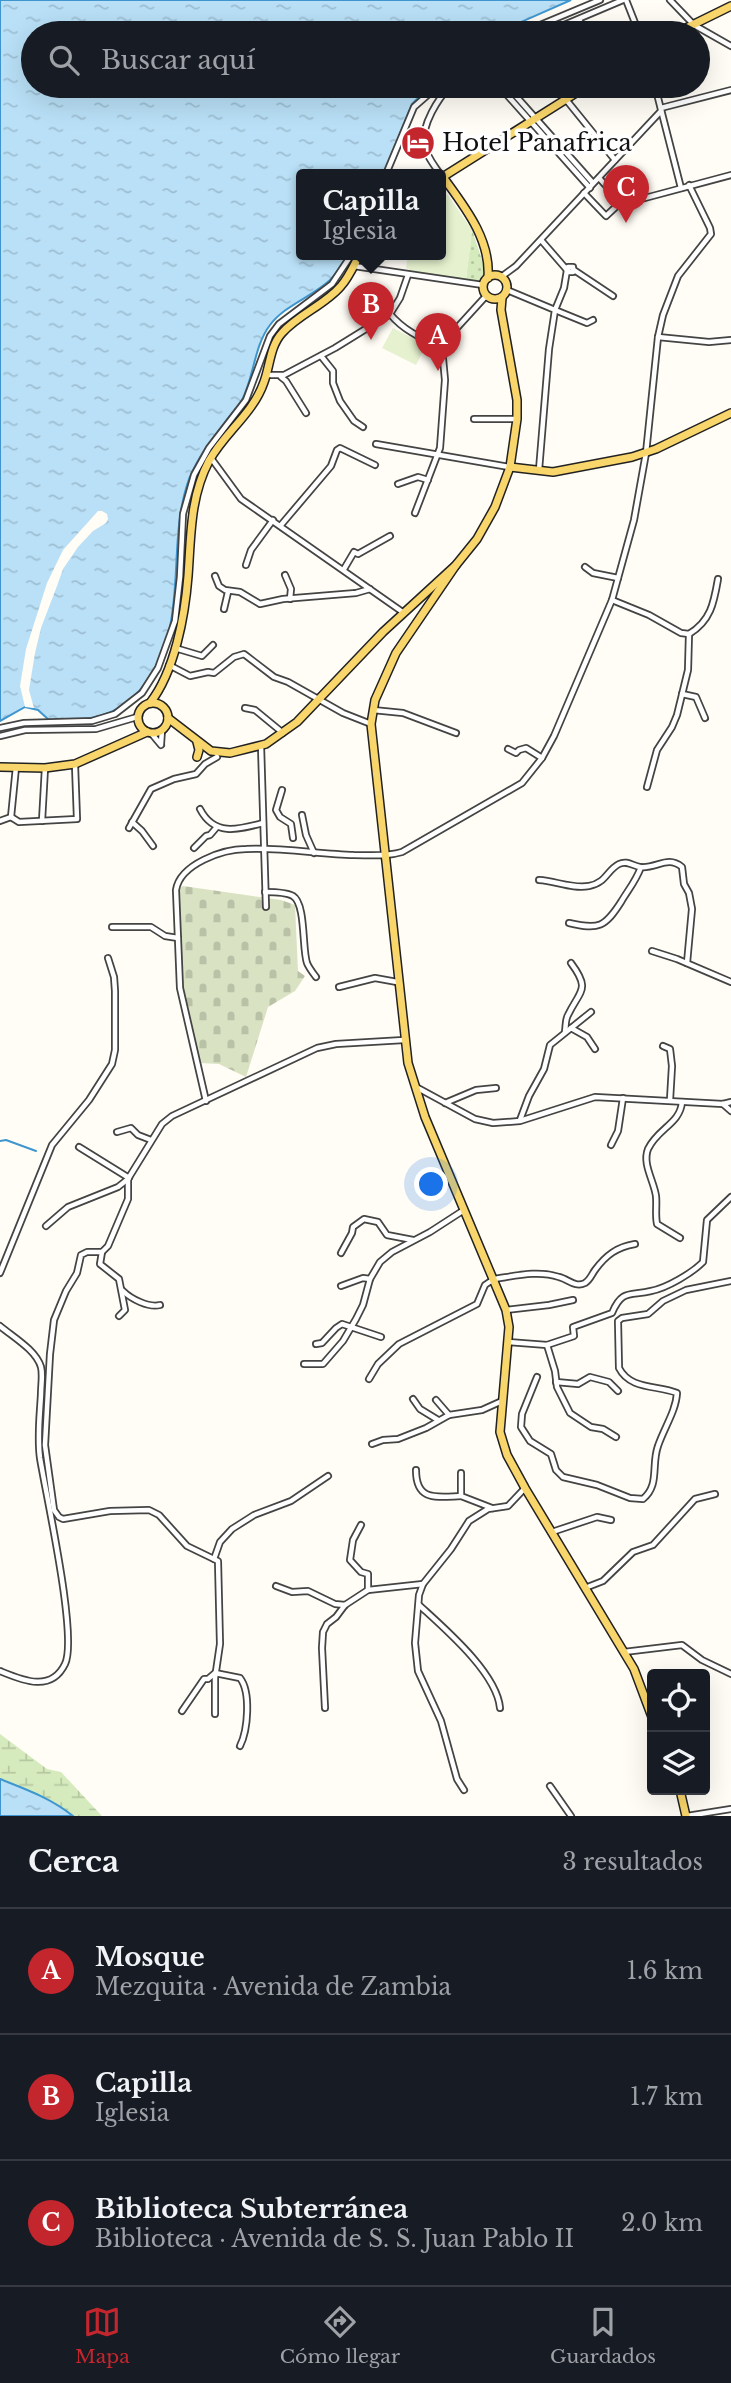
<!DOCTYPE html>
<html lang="es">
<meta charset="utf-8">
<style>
:root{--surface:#171b24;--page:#242831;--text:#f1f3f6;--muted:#9ea1a6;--line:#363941;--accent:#c4262e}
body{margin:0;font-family:"Libre Baskerville",serif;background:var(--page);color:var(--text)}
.controls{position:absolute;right:21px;bottom:21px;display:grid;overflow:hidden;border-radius:7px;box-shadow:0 7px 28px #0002}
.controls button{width:63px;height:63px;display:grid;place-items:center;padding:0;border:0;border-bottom:2px solid var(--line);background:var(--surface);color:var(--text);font:35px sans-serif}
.you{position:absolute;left:432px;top:1185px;width:24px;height:24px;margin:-18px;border:5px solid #fff;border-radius:50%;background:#1a73e8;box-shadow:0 0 0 10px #1a73e833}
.badge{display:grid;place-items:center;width:46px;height:46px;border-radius:50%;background:var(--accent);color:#fff;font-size:23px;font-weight:700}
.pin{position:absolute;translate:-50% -58px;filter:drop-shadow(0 2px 4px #0008)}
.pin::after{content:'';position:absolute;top:37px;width:24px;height:21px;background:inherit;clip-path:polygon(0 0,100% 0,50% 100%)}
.popup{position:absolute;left:296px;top:169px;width:150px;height:91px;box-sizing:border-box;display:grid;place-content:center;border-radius:7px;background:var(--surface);filter:drop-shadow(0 2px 5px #0005);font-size:23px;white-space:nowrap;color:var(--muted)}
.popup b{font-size:26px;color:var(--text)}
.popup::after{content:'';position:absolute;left:50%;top:100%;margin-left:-14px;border:14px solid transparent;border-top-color:var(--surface)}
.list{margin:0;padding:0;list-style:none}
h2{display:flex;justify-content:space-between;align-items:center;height:91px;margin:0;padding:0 28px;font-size:30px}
h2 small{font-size:23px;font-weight:400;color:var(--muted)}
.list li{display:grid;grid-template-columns:46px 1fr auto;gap:21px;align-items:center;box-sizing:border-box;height:126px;padding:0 28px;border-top:2px solid var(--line)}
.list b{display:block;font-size:26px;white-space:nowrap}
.list p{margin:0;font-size:23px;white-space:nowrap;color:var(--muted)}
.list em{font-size:23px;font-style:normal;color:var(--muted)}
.icon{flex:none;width:38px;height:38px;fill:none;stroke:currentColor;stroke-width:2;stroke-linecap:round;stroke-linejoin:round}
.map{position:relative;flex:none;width:731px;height:1816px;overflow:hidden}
.search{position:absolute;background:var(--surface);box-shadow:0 7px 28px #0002;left:21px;right:21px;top:21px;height:77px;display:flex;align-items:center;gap:18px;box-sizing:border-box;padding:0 24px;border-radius:38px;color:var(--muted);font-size:26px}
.sheet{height:469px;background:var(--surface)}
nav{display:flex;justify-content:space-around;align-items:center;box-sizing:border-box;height:98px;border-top:2px solid var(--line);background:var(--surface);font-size:19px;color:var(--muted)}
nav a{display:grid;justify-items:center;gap:4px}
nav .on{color:var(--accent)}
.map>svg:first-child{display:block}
.grass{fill:url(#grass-dots)}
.wetland{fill:url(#wetland-marsh)}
.cemetery{fill:url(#cemetery-stones)}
.pitch{fill:#e6f2cf}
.water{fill:url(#water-ripples);stroke:#3f96cf;stroke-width:2}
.pier{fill:#fffdf5}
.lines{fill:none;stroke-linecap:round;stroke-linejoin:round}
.stream{stroke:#3f96cf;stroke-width:2}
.minor-casing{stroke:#444;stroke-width:8}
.major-casing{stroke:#222;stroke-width:10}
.minor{stroke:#fff;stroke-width:4.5}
.major{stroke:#f9d66b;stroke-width:7}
.labels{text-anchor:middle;stroke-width:7;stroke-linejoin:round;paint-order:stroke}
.poi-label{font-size:24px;fill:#111;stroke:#fff;text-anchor:start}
</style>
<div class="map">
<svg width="731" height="1816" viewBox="0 0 731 1816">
<defs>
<pattern id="grass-dots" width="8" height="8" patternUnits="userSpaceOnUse" patternTransform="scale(1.75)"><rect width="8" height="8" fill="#d5ebbd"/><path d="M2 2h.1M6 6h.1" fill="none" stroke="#b6c8a1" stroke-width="1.8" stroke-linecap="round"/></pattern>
<pattern id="wetland-marsh" width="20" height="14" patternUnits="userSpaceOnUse" patternTransform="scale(1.75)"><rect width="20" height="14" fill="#d5ebbd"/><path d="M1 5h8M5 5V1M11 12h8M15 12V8" fill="none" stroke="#b6c8a1"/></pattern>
<pattern id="cemetery-stones" width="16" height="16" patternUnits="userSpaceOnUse" patternTransform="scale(1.75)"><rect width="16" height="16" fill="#d9e3c4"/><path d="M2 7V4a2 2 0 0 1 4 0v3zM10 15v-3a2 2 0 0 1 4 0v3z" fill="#b9c2a7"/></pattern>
<pattern id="water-ripples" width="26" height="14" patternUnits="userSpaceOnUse" patternTransform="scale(1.75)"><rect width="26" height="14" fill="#b9e0f7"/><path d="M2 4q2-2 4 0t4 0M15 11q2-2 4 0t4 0" fill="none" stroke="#9ebfd3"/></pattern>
</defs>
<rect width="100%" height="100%" fill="#fffdf5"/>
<!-- grass -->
<path class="grass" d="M472,230L486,272L479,281L466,279Z"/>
<!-- wetland -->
<path class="wetland" d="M0,1734L47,1769L61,1772L102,1816H73C51,1798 25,1789 0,1779Z"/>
<!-- cemetery -->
<path class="cemetery" d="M183,886L281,900L295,905L298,971L305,976L295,991L268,1007L246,1077L219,1064L200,1063L183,985L178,900L179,888Z"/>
<!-- pitch -->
<g class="pitch">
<path d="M441,193L448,195L472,230L466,279L412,271L406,268L408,254H441Z"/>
<path d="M393,328L426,345L416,365L382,348Z"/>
</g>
<!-- water -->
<g class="water">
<path d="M0,0H571L496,33H33V86H430L412,104L384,174H301V254H348C343,263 337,273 330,280C312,297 285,305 270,325C254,346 254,377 242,400C238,407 231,414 226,421C212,439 198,457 189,479C164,549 193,625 141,689C117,719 84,721 49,720L38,710L25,707L0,721Z"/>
<path d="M0,1779C25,1789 51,1798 73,1816H0Z"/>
</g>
<!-- pier -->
<path class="pier" d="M98,511H102L107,514L108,519L106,523L93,531L78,547L63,569L57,586L41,628L35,653L29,690L34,708L25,707L20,686L26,649L47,583L63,550Z"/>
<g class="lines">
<!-- stream -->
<path class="stream" d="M0,1141L6,1140L36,1151"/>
<!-- minor casing -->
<g class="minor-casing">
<g id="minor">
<path d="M626,0L639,33"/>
<path d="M670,0L694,25L731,46"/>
<path d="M579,20L587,33"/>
<path d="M521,33L600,0"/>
<path d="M545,33L623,0"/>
<path d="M499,86L590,188"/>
<path d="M507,86L593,183"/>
<path d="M555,86L615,160"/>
<path d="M655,86L681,188"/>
<path d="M661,108L731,90"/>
<path d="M386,174L414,107L438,86"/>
<path d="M440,174C434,165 425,154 424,143C422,124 438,99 450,86"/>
<path d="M599,178L621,202"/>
<path d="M584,193L606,216L621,202L645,198L731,175"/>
<path d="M541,240L567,270"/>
<path d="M354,266L483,285"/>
<rect x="568" y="267" width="5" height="5"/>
<path d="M567,270L564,288L555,310L587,323L593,320"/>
<path d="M574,270L613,296"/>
<path d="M501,277L516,266L661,111"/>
<path d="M507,290L555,310L549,349L539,470"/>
<path d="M390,314C404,331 423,339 442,348"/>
<path d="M658,337L709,342L731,340"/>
<path d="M321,356L333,371V383L340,401L354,421L363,427"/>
<path d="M266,375H284L335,348L390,314L400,298L408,275"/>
<path d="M281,377L286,381L306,413"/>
<path d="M474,419H517"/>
<path d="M376,444L509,467"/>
<path d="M211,458L241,499L404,613"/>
<path d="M398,484L418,477L428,480"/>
<path d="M415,513L440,448L445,380L442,348L455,330L486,296"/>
<path d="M281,525L331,466L337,450L340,448L375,465"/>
<path d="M246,565L251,550L273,520"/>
<path d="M585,567L593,573L618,578"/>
<path d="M344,569L354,552L358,554L390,536"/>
<path d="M285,575L291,589L290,599"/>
<path d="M215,576L219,586L225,590L240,592L260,604L283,599L356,593L370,589"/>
<path d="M612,600L649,615L681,633L689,634C711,621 714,602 718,579"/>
<path d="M224,609L228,592"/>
<path d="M175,648L202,656L213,645"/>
<path d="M169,665L190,676L208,672L214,673L234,657L244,654L274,677L288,682L343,713L371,724"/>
<path d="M682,694L696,697L705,718"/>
<path d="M245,708L255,710L283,733"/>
<path d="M373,710L403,713L456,733"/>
<path d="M0,728L24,723L92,721L115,714L142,693L158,668L175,621L180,577L183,514L194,475L209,448L246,400L270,336L279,324L332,284L352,254"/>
<path d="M151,733L161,745"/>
<path d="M0,736L25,730L96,729L137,717"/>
<path d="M161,744L162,730"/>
<path d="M261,746L266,907"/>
<path d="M508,749L516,753L519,750L526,748L542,758"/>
<path d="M647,787L657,750L672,727L677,715L688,670L689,634"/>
<path d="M282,790L276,810L280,817L291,824L293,838"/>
<path d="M200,809C214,836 237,830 263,823"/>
<path d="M302,815L306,835L314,853"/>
<path d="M11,817L19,822L77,819L75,765"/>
<path d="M11,817L16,767"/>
<path d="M0,821L11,817"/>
<path d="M42,821L45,768"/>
<path d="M132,822L142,831L153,846"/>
<path d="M129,828L151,789L174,779L196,774L205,764L217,757"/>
<path d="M194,848L206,836L210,835L216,828"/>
<path d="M539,880C556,881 572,889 589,886C606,883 607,870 619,864C627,860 633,866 640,867C657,869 667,855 682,867L684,884L689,893L692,909L687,963"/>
<path d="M265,892C273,892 286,892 293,896C306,904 302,949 307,963C309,968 313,973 316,977"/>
<path d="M569,923C599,930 605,927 621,902C628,890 636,881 641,867"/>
<path d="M112,927H151L165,936L178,938"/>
<path d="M652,951L677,959L731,982"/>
<path d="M339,987L375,978L397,982"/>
<path d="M571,1028L587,1037L595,1049"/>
<path d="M565,1032C566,1026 565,1020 568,1015C580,990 591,990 571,963"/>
<path d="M663,1046L670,1049L672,1066L670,1100"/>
<path d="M416,1087L475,1119L493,1123L520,1121L595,1097L723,1104L731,1102"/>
<path d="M206,1101L180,988L176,890C180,864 223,849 246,849C280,847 319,854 354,855C370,855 386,857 402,852L522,783L542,758L554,736L612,600L634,520L646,453L658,337L663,315L678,276L711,234L710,228L689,185"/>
<path d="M445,1103L476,1090L496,1088"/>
<path d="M723,1104L731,1111"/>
<path d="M520,1120L529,1096L544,1069L550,1045L591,1012"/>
<path d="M117,1132L131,1128L138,1135L151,1140"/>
<path d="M611,1145L618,1131L623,1098"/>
<path d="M79,1147L129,1178"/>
<path d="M46,1226L68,1207L118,1187L128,1179L162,1124L172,1116L317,1048L336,1044L404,1040"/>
<path d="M680,1238L657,1224C655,1214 657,1206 656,1196C654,1181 642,1164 648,1149C658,1128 680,1124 682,1102"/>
<path d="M102,1252H87L81,1255L77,1273L66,1291L54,1320L50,1354L45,1445L54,1510L59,1517L63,1519L110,1511L149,1510L159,1515L187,1546L218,1561L220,1644L215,1678V1714"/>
<path d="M341,1253L352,1233L353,1227L364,1219L378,1222L387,1235L413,1240"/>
<path d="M0,1273L52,1145L89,1100L112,1064L115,1050V991L114,977L108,958"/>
<path d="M341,1286L363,1278L370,1279"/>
<path d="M123,1291C131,1299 149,1308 160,1305"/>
<path d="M506,1310L549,1305L573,1300"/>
<path d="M119,1316L125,1310L119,1279L100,1264L102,1252L108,1246L128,1199V1180"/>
<path d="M0,1326C13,1337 36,1350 41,1367C43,1375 41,1385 41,1394C40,1415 37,1436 40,1458C46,1495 78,1637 65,1664C51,1693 22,1680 0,1671"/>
<path d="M508,1342L547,1345L574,1336L573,1327L612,1313C622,1289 630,1296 651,1291C667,1288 692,1273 703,1262L707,1220L731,1197"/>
<path d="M316,1344L322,1343L336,1328L342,1324L381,1337"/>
<path d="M547,1345L555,1371L557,1387L570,1413L591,1427L603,1429L616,1437"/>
<path d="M304,1364H323L343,1341L356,1319L363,1305L370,1279L380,1262L392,1252L430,1232L464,1210"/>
<path d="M537,1377L522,1414L521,1427L530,1441L551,1454L556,1470L563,1477L597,1485L630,1498L643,1499C660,1485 651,1465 658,1446C664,1428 676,1411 677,1393C658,1385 630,1390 619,1368L618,1321L622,1318L648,1314L663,1301L686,1290L731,1281"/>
<path d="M369,1379L378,1364L399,1344L477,1304L485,1285L494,1279C515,1276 538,1270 559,1277C568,1279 575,1288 585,1283C590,1280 592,1274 595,1270C606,1255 617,1247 635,1244"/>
<path d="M556,1382L578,1384L590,1377L609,1382L618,1391"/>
<path d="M413,1399L420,1409L438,1420"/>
<path d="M436,1400L449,1415"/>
<path d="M372,1444L383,1440L398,1439L426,1428L449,1415L482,1410L502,1401"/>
<path d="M416,1470C416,1502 437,1497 461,1496"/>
<path d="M461,1473V1496L492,1508"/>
<path d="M361,1525L353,1540L350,1560L361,1572L368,1574V1590"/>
<path d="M552,1532L597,1517L611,1520"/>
<path d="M214,1559L220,1542L232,1529L254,1515L291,1501L328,1476"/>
<path d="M276,1586L292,1592L308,1591L335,1604L345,1605"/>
<path d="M585,1588L603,1581L633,1552L653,1545L695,1499L715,1494"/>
<path d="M419,1605C444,1628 497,1673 500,1708"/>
<path d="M624,1652L682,1645L702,1660L731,1674"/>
<path d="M325,1708L322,1648L323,1632L327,1624L336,1617L345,1605L368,1590L423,1584"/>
<path d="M182,1711L204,1679H208L215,1673L240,1678C251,1692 248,1730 240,1746"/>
<path d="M550,1786L571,1816"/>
<path d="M464,1790L457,1779L441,1721L418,1671L415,1643L419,1595L423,1584L451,1549L469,1521L488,1509L508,1506L525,1488"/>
<path d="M687,1816L731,1809"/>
</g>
</g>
<!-- major casing -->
<g class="major-casing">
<g id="major">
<path d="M676,33L731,6"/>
<path d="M443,177C464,206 491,239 488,278"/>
<path d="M441,178L587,86"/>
<circle cx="495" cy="287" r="12"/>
<path d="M510,467L553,472L632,457L656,449L731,413"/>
<path d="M456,565L396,653L375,700L371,724L408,1063L425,1117L506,1310L509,1327L500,1432L507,1455L525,1488L634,1669L652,1717"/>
<circle cx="153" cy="718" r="15"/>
<path d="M150,703C175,671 185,615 188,576C191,536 190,497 209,461C225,432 253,414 264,382C270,366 270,346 282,333C299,314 325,305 341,286C349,277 354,265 360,254"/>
<path d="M168,718L211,751L230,753L266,744L297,722L383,632L456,565L477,539L495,507L510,467L517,419V400L501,310L502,298"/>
<path d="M197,757L199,750L197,742"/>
<path d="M0,767L45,768L75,764L147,732"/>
<path d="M680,1790L686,1816"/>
</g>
</g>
<!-- minor -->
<use href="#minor" class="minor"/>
<!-- major -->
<use href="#major" class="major"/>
</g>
<!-- icons -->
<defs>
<g id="hotel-disc" transform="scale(1.75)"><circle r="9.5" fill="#c4262e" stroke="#fff"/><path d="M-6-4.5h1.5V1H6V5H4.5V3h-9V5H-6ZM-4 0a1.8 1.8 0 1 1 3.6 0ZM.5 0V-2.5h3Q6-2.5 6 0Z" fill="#fff"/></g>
</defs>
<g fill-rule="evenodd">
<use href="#hotel-disc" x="418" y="143"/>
</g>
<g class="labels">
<!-- poi labels -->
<g class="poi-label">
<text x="442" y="151">Hotel Panafrica</text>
</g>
</g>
</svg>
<div class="controls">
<button><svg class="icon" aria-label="locate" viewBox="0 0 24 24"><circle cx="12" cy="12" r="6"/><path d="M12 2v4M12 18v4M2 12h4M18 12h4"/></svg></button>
<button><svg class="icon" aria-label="layers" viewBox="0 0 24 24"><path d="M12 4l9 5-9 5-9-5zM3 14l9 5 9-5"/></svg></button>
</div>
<div class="you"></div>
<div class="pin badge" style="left:438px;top:371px">A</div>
<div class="pin badge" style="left:371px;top:340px">B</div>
<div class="popup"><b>Capilla</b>Iglesia</div>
<div class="pin badge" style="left:626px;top:223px">C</div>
<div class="search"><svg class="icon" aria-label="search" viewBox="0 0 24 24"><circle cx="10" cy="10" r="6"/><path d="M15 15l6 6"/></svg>Buscar aquí</div>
</div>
<section class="sheet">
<h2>Cerca<small>3 resultados</small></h2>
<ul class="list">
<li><span class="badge">A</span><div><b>Mosque</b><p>Mezquita · Avenida de Zambia</p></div><em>1.6 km</em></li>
<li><span class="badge">B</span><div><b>Capilla</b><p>Iglesia</p></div><em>1.7 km</em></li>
<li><span class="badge">C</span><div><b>Biblioteca Subterránea</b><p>Biblioteca · Avenida de S. S. Juan Pablo II</p></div><em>2.0 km</em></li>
</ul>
</section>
<nav>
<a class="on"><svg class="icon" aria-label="map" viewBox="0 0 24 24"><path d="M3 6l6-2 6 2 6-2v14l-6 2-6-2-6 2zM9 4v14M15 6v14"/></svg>Mapa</a>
<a><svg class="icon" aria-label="directions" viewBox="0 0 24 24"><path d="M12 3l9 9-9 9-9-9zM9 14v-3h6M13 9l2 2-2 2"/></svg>Cómo llegar</a>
<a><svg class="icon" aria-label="saved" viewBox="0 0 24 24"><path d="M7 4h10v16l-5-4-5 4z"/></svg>Guardados</a>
</nav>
